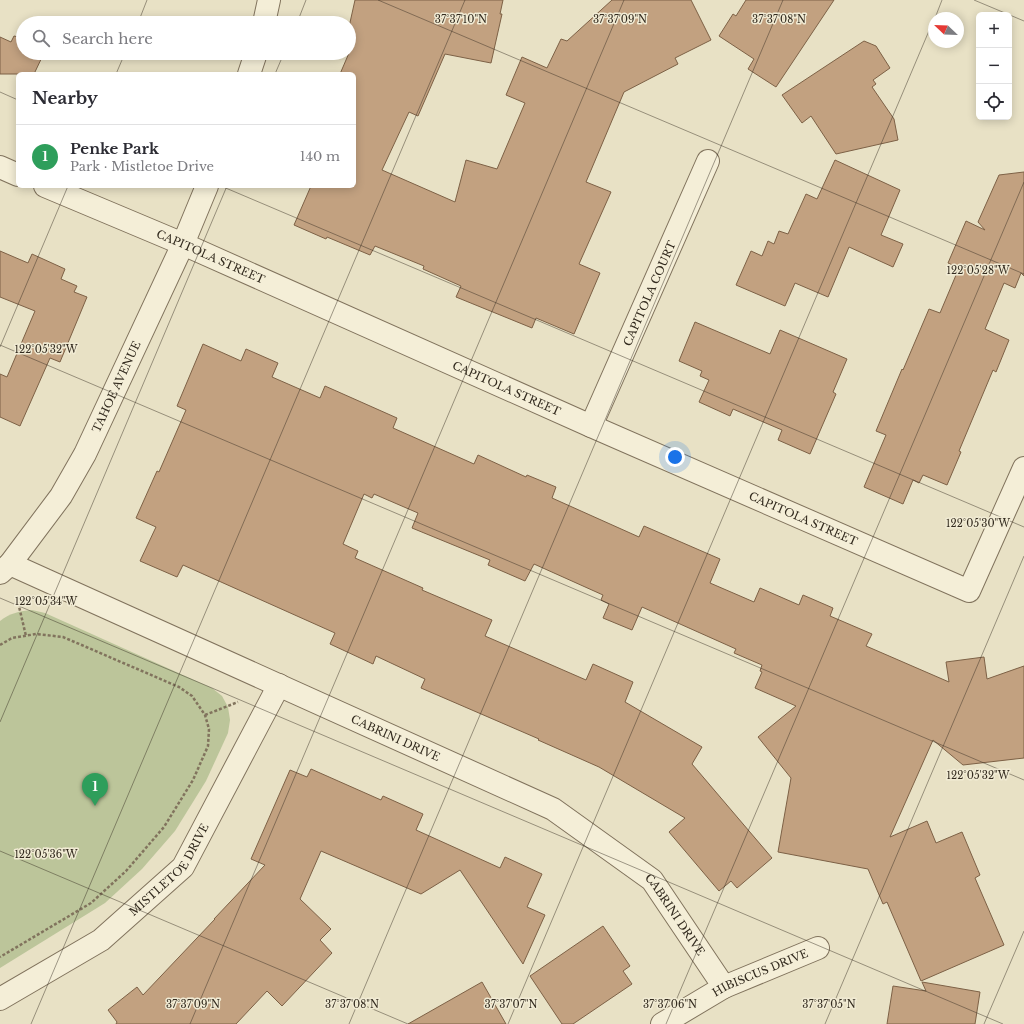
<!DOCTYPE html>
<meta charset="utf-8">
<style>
:root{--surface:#fff;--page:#f7f7f7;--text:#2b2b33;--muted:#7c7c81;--line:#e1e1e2;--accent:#883c35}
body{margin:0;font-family:"Libre Baskerville",serif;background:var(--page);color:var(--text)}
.controls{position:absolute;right:12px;top:12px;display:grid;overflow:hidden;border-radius:6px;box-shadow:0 2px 10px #0003}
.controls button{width:36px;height:36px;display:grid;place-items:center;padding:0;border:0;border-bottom:1px solid var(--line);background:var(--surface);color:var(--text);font:20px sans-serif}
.compass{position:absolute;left:928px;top:12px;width:36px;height:36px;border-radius:50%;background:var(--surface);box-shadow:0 2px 10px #0003;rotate:293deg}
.you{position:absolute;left:675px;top:457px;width:14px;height:14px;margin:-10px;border:3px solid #fff;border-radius:50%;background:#1a73e8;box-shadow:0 0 0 6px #1a73e833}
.badge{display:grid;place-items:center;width:26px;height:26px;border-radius:50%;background:var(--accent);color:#fff;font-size:13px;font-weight:700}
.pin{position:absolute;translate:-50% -33px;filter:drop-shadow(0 1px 2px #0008)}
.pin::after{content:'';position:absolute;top:21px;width:14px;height:12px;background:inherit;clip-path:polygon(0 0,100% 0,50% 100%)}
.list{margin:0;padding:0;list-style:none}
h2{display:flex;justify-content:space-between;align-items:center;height:52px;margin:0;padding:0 16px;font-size:17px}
h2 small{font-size:13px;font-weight:400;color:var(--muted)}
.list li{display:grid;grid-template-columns:26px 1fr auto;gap:12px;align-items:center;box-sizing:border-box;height:64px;padding:0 16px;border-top:1px solid var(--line)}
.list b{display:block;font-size:15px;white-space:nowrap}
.list p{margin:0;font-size:13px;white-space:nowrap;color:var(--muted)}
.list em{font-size:13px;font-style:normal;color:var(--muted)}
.icon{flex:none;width:22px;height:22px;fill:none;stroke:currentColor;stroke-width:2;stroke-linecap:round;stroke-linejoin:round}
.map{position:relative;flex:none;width:1024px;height:1024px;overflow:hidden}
.search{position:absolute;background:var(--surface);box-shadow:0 2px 10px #0003;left:16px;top:16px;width:340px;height:44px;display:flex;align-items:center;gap:10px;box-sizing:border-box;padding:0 14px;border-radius:22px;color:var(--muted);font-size:15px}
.panel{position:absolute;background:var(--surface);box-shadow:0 2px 10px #0003;left:16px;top:72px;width:340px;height:116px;border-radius:6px}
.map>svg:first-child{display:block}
.green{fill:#bcc59a}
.building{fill:#c2a180;stroke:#7d6146}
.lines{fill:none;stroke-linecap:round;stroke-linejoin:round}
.street-casing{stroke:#81735d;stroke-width:24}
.path{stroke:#81735d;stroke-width:2.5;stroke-dasharray:3 2;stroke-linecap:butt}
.street{stroke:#f4eed7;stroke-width:22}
.ticks{fill:none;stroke:#332b1f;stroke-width:1;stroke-opacity:0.45}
.labels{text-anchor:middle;stroke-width:3;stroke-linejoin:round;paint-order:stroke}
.street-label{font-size:11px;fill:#332b1f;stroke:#f1ebd4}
.ticks-label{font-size:10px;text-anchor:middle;fill:#332b1f;stroke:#f1ebd4;stroke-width:3;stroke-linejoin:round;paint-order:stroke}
</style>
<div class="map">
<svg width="1024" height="1024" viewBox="0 0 1024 1024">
<rect width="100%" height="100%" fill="#e8e1c5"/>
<!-- green -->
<path class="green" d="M32,610L45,613L212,688L222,696L228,707L230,720L228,733L206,781L175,831L142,869L105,903L0,968V621C10,613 20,611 32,610Z"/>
<!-- building -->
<g class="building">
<path d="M355,0H503L500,14H502L491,63L445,54L418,116L409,112L382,170L455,202L466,160L497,169L525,103L506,95L522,57L547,68L561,39L567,41L612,0H691L711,40L675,58L678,64L624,92L586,182L611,192L579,264L600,273L574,334L536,318L532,328L456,297L461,286L423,269L424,266L375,246L370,255L327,237L326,239L294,225L311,186H354V74H340L349,53V27Z"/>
<path d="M746,0H834L776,87L748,69L754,59L719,36L733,14L736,16Z"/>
<path d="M14,36L23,38V53H44L34,74H0V37L11,42Z"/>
<path d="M864,41L876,46L890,68L873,80L876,84L872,87L894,119L898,140L836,154L811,116L802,123L782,95Z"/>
<path d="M835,160L900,190L881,235L903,244L893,267L849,247L828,297L795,283L785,306L736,285L751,251L762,256L768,241L774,244L779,231L788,234L806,194L817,199Z"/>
<path d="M1024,172V276L1021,273L1015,288L1004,283L985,329L1009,340L996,372L993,370L959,451L961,452L947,485L923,475L919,483L913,480L903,504L864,487L886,435L876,431L902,369L903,370L929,309L940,313L959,268L948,263L966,221L985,230L978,222L999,175Z"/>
<path d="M0,251L28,263L32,254L65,269L61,279L77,286L74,292L87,297L60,362L50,358L20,426L0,417V374L7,377L35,311L0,297Z"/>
<path d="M695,322L770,354L780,330L847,359L833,392L836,394L810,454L778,440L782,430L733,409L730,416L699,402L709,380L700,376L702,371L679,361Z"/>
<path d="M203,344L241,361L246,349L278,363L272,377L320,398L325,386L397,418L393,428L474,464L478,455L526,477L527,475L556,487L552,498L639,537L644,526L720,559L710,583L754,602L760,588L799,605L803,595L833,608L830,616L872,634L866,646L949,682L946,662L984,657L987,679L1024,666V758L963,765L933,740L890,837L927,821L936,843L962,832L980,875L975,878L1004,945L921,981L887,902L883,904L868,869L778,852L791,778L758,737L796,706L755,688L762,672L760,671L762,665L734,653L736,649L642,607L632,630L603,618L609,604L601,600L603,595L534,564L525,581L488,565L490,560L412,528L418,513L374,494L372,498L364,494L343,544L358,551L355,558L423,588L422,590L492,620L485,636L586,680L593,664L633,682L625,702L702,747L692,764L772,858L737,888L731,881L719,891L669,832L685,818L599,767L538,740L539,739L421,688L425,679L376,656L373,664L330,644L335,633L183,565L177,577L140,561L156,527L136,518L157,471L159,472L186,410L177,406Z"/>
<path d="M311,769L381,800L383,796L423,814L416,830L500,868L505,857L542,874L527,907L545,915L523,964L460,870L421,894L321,851L300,899L331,929L320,940L332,953L282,1006L267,991L236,1024H116L117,1022L108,1010L137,987L143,995L215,919H214L265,865L251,859L290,770L307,777Z"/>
<path d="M603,926L630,966L623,971L632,984L573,1024H562L530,976Z"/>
<path d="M482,982L506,1024H408Z"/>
<path d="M922,982L980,992L975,1024H887L893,986L926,991Z"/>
</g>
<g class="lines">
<!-- street casing -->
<g class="street-casing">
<g id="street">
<path d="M264,23L269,0"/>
<path d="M249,74L256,53"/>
<path d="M0,167L18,175"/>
<path id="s1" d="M45,186L183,244L591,426L969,591L1024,468"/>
<path id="s2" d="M591,426L708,161"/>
<path id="s3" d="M10,564L553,809L652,880L724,987"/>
<path id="s4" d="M0,573L10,564L61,496L85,454L183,244L207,186"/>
<path id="s5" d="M0,999L101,940L183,867L279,685"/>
<path id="s6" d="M662,1024L724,987L818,948"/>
</g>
</g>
<!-- path -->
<g class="path">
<path d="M17,598L26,636"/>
<path d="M0,645L12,638L36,634L63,637L179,687L192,696L205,715L209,729L208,746L193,780L164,827L126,871L91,903L0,957"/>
<path d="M205,715L238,702"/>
</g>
<!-- street -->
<use href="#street" class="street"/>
</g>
<!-- ticks -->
<path class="ticks" d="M378,0L1024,274M974,0L1024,21M935,18L942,0M138,23L147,0M297,23L306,0M116,74L125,53M275,74L284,53M0,92L18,100M221,186L1024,527M0,345L1024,780M0,347L68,186M0,598L1003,1024M0,722L227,186M0,851L408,1024M31,1024L465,0M190,1024L624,0M349,1024L783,0M508,1024L934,19M666,1024L1024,182M825,1024L1024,556M984,1024L1024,931"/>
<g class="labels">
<!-- street labels -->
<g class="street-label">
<text dy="4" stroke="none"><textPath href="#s1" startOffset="180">CAPITOLA STREET</textPath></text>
<text dy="4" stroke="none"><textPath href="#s2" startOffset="145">CAPITOLA COURT</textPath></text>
<text dy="4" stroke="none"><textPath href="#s4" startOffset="221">TAHOE AVENUE</textPath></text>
<text dy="4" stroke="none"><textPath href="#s1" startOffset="504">CAPITOLA STREET</textPath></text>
<text dy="4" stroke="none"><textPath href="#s1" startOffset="828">CAPITOLA STREET</textPath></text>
<text dy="4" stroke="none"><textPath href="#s3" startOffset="423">CABRINI DRIVE</textPath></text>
<text dy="4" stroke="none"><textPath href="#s5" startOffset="216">MISTLETOE DRIVE</textPath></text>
<text dy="4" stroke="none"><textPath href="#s3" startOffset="759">CABRINI DRIVE</textPath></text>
<text dy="4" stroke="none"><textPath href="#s6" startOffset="111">HIBISCUS DRIVE</textPath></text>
</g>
</g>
<g class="ticks-label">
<text x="461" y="23">37°37'10"N</text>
<text x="620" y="23">37°37'09"N</text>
<text x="779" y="23">37°37'08"N</text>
<text x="978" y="274">122°05'28"W</text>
<text x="46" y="353">122°05'32"W</text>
<text x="978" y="527">122°05'30"W</text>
<text x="46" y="605">122°05'34"W</text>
<text x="978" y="779">122°05'32"W</text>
<text x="46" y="858">122°05'36"W</text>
<text x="193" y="1008">37°37'09"N</text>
<text x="352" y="1008">37°37'08"N</text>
<text x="511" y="1008">37°37'07"N</text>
<text x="670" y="1008">37°37'06"N</text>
<text x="829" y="1008">37°37'05"N</text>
</g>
</svg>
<div class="controls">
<button>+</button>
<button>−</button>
<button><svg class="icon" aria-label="locate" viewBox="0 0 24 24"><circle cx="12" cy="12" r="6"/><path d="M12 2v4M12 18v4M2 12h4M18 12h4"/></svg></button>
</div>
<svg class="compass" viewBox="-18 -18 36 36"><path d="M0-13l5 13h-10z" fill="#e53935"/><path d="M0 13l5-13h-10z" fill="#7c7c81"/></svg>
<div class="you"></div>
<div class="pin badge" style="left:95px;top:806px;background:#2e9e5b">1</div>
<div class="search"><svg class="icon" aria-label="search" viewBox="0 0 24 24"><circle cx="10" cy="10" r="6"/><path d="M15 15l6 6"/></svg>Search here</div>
<section class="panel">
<h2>Nearby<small></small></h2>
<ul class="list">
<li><span class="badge" style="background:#2e9e5b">1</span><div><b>Penke Park</b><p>Park · Mistletoe Drive</p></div><em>140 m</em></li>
</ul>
</section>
</div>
